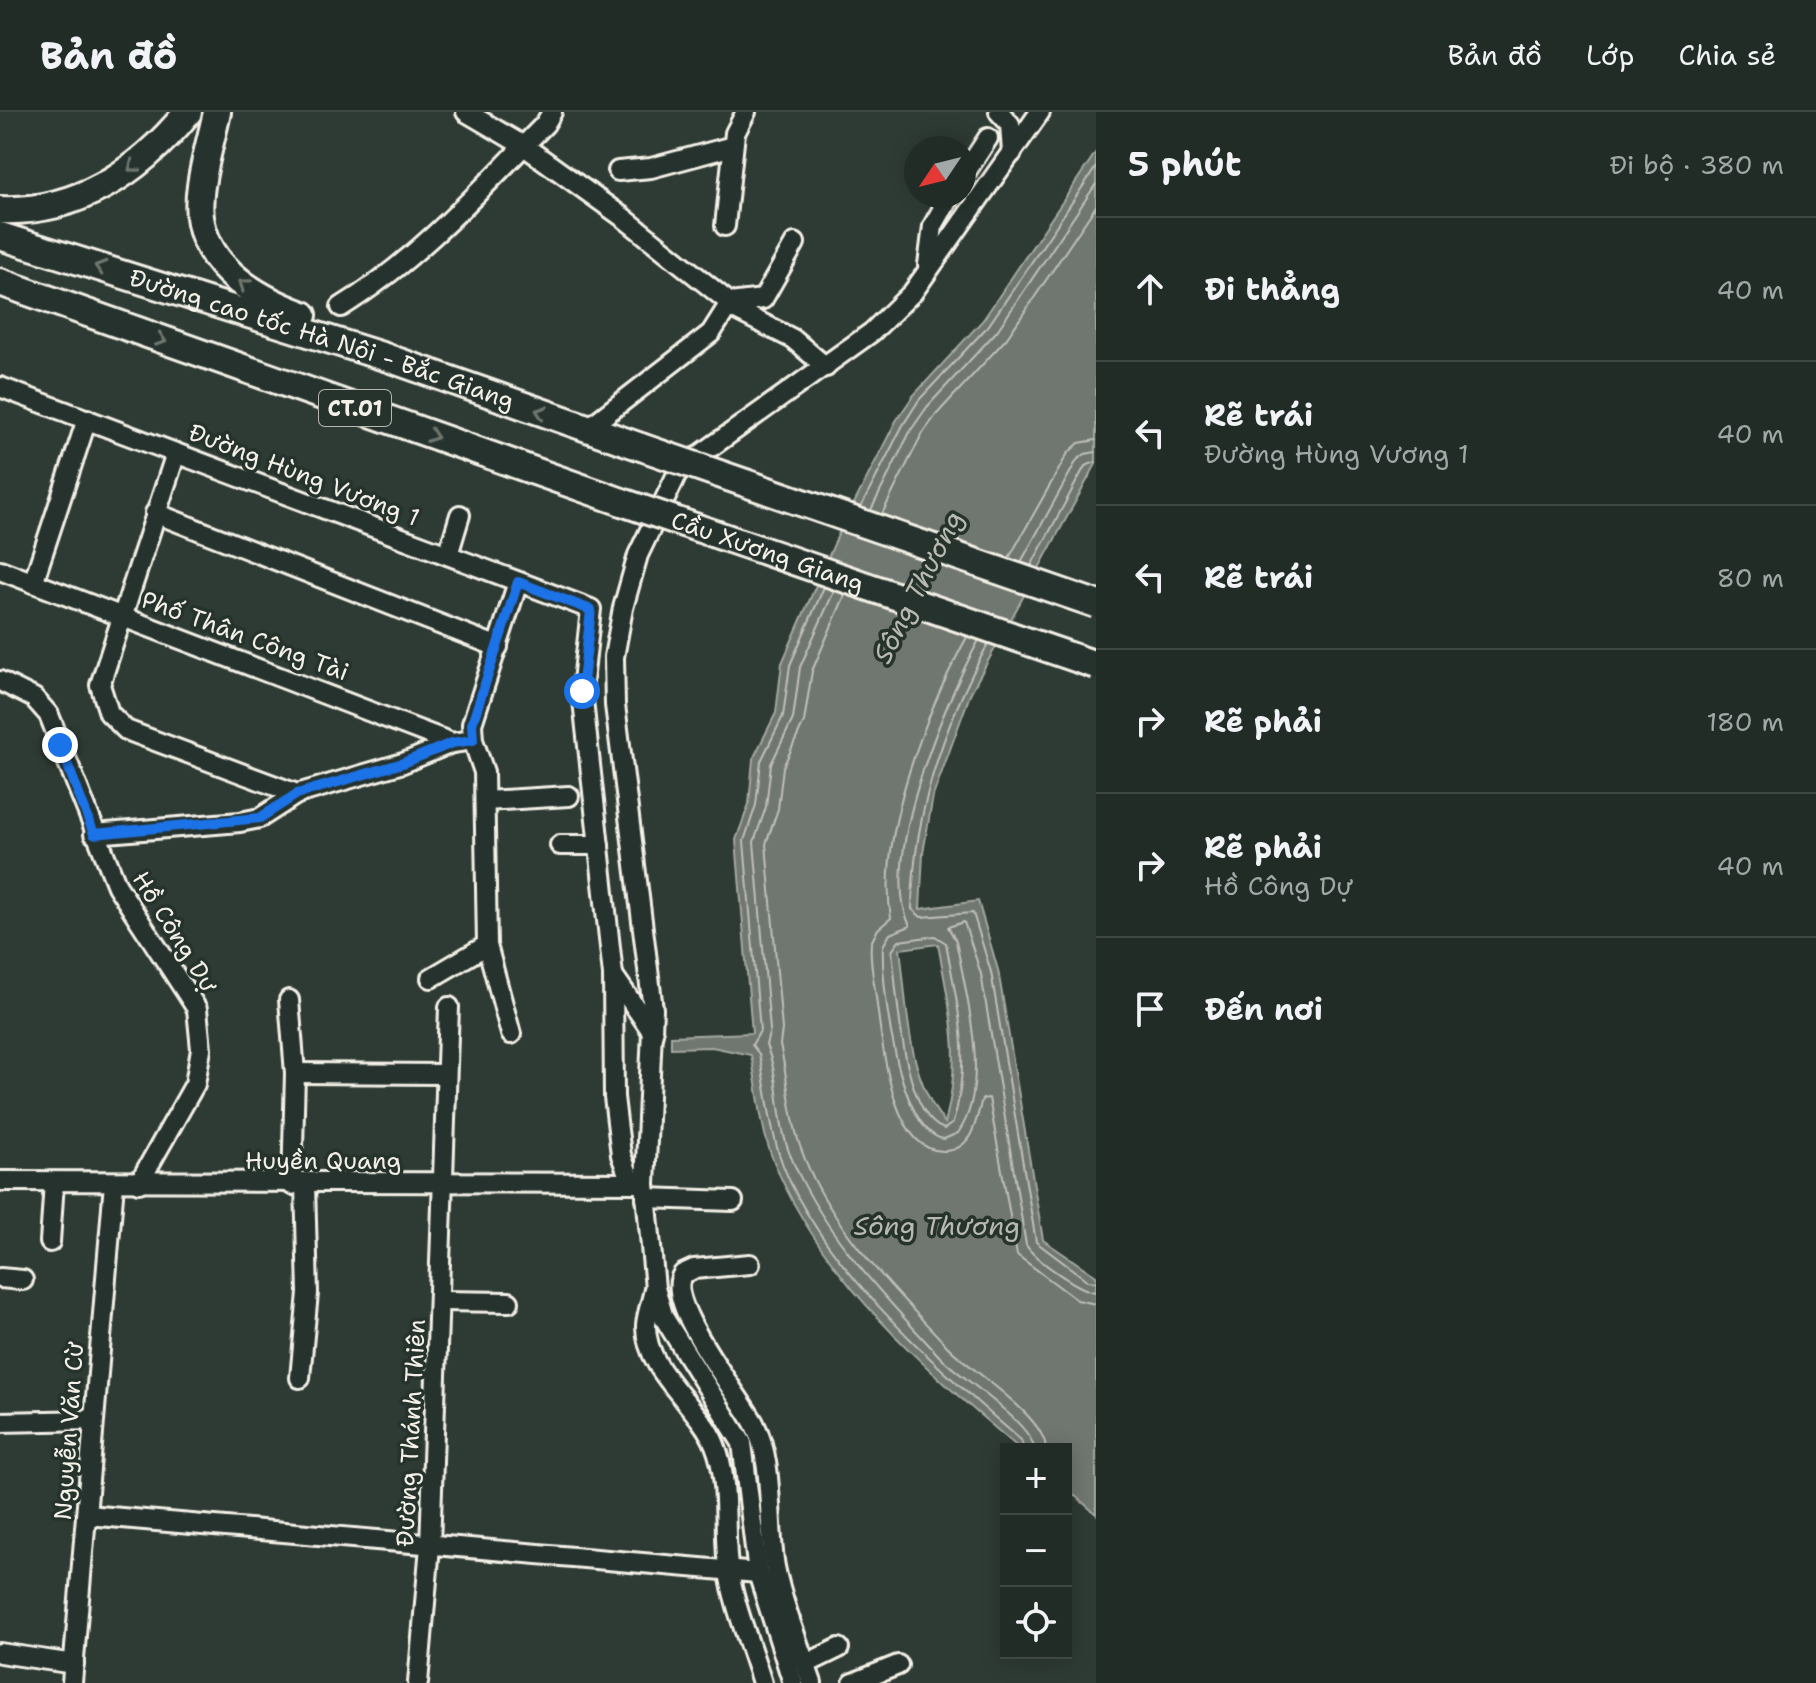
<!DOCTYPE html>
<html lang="vi">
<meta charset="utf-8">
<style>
:root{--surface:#222c27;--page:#2a342f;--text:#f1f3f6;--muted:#a2a7a7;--line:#3f4844}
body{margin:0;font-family:"Shantell Sans",sans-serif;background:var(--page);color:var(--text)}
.controls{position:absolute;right:24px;bottom:24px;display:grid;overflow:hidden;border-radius:0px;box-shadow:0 4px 20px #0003}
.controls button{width:72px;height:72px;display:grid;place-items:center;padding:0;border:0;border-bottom:2px solid var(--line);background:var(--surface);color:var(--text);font:40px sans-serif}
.compass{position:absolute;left:904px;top:24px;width:72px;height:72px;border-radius:50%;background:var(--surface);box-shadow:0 4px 20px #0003;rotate:235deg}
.stop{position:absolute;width:24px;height:24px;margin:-18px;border:6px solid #1a73e8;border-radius:50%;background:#fff}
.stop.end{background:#1a73e8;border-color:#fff;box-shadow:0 2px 8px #0008}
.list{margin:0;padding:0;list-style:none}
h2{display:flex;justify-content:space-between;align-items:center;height:104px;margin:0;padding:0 32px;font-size:34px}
h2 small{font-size:26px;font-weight:400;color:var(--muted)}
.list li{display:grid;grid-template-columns:52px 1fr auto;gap:24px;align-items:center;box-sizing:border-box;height:144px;padding:0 32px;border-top:2px solid var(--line)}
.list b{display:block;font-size:30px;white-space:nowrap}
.list p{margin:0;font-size:26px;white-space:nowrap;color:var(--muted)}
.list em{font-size:26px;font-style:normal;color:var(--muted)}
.icon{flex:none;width:44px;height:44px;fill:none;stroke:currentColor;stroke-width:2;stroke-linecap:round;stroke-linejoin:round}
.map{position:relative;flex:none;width:1096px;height:1571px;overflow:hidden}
header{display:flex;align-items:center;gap:48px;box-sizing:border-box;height:112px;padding:0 40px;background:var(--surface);border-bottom:2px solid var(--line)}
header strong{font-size:38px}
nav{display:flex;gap:44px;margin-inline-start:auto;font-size:28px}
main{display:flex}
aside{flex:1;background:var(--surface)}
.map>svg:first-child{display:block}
.water{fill:#6f7770;stroke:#a4a8a0;stroke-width:2;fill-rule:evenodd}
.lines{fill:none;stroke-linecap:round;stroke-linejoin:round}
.shore{stroke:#bfc0b8;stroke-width:2}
.minor-casing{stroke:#f4f1e8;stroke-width:24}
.highway-casing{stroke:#f4f1e8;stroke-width:32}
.minor{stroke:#26332d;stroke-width:18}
.highway{stroke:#26332d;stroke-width:26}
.highway-bridge-casing{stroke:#f4f1e8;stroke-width:32;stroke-linecap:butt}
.highway-bridge{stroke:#26332d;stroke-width:26}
.oneway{stroke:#6e766e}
.route{stroke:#1a73e8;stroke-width:10}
.labels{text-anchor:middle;stroke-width:7;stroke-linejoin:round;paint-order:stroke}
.shield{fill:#26332d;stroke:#b6b8b0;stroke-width:2}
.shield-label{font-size:22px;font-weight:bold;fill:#f4f1e8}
.street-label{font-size:24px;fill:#f4f1e8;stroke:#26332d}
.water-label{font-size:26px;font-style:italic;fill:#b8bab2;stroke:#26332d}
</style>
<header>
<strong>Bản đồ</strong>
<nav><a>Bản đồ</a><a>Lớp</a><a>Chia sẻ</a></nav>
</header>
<main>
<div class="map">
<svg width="1096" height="1571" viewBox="0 0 1096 1571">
<rect width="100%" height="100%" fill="#2e3b34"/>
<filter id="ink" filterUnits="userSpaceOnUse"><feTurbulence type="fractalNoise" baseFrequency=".0125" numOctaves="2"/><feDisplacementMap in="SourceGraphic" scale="16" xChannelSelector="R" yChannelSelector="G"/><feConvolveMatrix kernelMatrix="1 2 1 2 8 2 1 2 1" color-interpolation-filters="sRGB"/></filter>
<g filter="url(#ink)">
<!-- water -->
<path class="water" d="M1096,40V352L971,580L933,684L923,741L920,797L978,789L998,858L1043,1128L1096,1164V1402L1066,1376V1337H1020C924,1256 819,1165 772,1045C760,1014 758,976 751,943L712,935L671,936V924L752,921L736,728L749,692L753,647L776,601L782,551L838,423L896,309L913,284L983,208ZM938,832C950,900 963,942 945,1011C906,962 908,897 900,837Z"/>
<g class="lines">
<!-- shore -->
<g class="shore">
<path d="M861,395L903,313L919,288L989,213L1096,55"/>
<path d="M871,398L911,318L927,295L997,219L1096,72"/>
<path d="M882,402L921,324L936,303L1007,226L1096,94"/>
<path d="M1009,446L1068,341L1079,331L1096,328"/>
<path d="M1021,450L1077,348L1085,342L1096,340"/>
<path d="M1031,454L1085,354L1096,350"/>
<path d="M824,475L790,553L783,604L761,649L756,693L744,729L760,919L752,933L759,942C766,974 769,1008 778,1039C811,1145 938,1257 1021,1328L1024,1337"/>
<path d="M834,479L800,555L793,607L771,652L766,695L754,730L770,918L766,933C780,966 776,1006 789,1040C821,1120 882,1182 940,1245C960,1265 1033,1312 1034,1337"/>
<path d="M845,483L812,559L804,610L783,655L778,697L766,732L782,917L780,933C788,966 789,1002 800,1034C827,1113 892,1175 947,1234C971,1259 1045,1304 1046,1337"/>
<path d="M967,525C927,598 877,722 891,806L878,817L871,831C869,851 875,873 877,893C882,929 891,1043 946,1039C973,1037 976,1008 982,987L989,986L1017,1143L1077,1188L1096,1192"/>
<path d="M979,528C944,591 878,748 910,814L890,822L883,834C881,873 898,1020 944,1027L958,1021C992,974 966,882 956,829L948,815L964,810L981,862L1026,1133C1034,1147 1080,1179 1096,1180"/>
<path d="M988,532C943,614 913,703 912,797L921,805L973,801L991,860L1036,1130L1088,1169L1096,1170"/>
<path d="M935,824L946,831C958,896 972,946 953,1011L944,1017C902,1003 897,878 892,839L899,829Z"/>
</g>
<!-- minor casing -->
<g class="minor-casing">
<g id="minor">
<path d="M466,0L524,34L624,106L730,191L763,187L795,131"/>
<path d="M999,0L1010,12L1012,41"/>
<path d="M618,59L651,56L733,34"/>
<path d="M964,63L988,26"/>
<path d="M725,114L735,21L746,0"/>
<path d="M928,153L933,114L950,84"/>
<path d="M728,194L793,227L826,255"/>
<path d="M341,195C420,146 480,78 545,12L552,0"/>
<path d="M0,275L591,497L582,579L613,863L614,985L621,1043L631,1070"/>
<path d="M596,310L711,221L730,191"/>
<path d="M176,341L100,573L109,601L126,618L297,682L403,651L452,631"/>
<path d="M155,401L498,535"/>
<path d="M448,443L460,403"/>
<path d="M0,458L452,631L473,628"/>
<path d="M33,471L87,307"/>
<path d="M0,569L34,586L49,603L117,774L197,897L201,937L195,972L139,1071"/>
<path d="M485,689L569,684"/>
<path d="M94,722L240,710L260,706L297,682"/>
<path d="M560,733H599"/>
<path d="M613,863L653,921"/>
<path d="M431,866L487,833"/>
<path d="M289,888L295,961L292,1073"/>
<path d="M511,922L487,833L484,660L473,628L472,612L518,470"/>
<path d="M295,961L444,962"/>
<path d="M0,1069L641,1071"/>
<path d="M646,1086L733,1089"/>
<path d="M50,1130L54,1070"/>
<path d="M750,1152L694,1157L683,1162C662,1188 739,1283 754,1311C775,1352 767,1409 775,1455C783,1494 799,1533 812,1571"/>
<path d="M0,1166L23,1168"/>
<path d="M654,1177C652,1189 647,1201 646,1213C645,1260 699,1293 715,1333C730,1370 723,1415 728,1454C733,1492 751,1534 762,1571"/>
<path d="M440,1189L509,1190"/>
<path d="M300,1266L308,1181L305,1073"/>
<path d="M0,1310L93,1308"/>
<path d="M87,1403L758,1461"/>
<path d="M0,1541L74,1552"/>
<path d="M806,1552L839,1536"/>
<path d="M72,1571L114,1071"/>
<path d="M418,1571L430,1434L449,895"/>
<path d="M793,1571L758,1461L742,1331L664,1206L655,1176L645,1072L653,897L615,593L614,545L623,496L638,443L679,358L872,220L913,180L1040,0"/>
<path d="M853,1571L898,1553"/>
</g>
</g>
<!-- highway casing -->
<g class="highway-casing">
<g id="highway">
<path d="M217,0C211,30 194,82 201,111C211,160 259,187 303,203"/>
<path d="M0,98C79,101 140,59 188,0"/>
<path id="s1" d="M0,124L388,246L641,335"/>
<path d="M0,170L622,390"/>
</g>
</g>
<!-- minor -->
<use href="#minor" class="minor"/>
<!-- highway -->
<use href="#highway" class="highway"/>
<!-- highway-bridge casing -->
<g class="highway-bridge-casing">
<g id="highway-bridge">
<path d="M641,335L1096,492"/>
<path id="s2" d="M622,390L1096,553"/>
</g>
</g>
<!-- highway-bridge -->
<use href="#highway-bridge" class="highway-bridge"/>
</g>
<!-- one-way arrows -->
<defs><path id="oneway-chevron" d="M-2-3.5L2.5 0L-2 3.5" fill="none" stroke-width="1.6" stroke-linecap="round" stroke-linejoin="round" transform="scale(2)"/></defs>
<g class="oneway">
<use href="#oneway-chevron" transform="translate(133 55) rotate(142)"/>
<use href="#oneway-chevron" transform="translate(100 155) rotate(-163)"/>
<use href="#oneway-chevron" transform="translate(244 172) rotate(-143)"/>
<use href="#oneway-chevron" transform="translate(161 228) rotate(19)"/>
<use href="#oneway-chevron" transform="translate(541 300) rotate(-161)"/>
<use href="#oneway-chevron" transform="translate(433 324) rotate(19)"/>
</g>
</g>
<g class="lines" filter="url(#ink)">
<!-- route -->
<path class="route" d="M60,633L94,722L260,706L297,682L403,651L452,631L473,628L472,612L518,470L591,498L582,579"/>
</g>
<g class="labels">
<!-- shield labels -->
<rect class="shield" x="319" y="278" width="72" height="36" rx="6"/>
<g class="shield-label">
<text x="355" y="304">CT.01</text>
</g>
<!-- street labels -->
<g class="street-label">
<text dy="8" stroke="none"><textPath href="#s1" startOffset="338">Đường cao tốc Hà Nội - Bắc Giang</textPath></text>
<text transform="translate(304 363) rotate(21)" y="8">Đường Hùng Vương 1</text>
<text dy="8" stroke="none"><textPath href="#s2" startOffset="154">Cầu Xương Giang</textPath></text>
<text transform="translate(245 524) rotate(20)" y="8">Phố Thân Công Tài</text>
<text transform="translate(175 820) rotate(58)" y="8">Hồ Công Dự</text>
<text x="323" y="1057">Huyền Quang</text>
<text transform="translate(69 1319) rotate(-86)" y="8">Nguyễn Văn Cừ</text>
<text transform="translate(411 1321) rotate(-87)" y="8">Đường Thánh Thiên</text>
</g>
<!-- water labels -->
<g class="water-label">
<text transform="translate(918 475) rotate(-63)" y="9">Sông Thương</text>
<text x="937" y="1123">Sông Thương</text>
</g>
</g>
</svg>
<div class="controls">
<button>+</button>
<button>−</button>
<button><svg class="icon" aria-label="locate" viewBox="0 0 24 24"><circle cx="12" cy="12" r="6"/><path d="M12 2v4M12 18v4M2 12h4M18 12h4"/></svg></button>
</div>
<svg class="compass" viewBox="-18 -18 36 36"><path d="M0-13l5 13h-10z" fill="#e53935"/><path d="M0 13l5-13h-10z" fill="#a2a7a7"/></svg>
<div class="stop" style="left:582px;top:579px"></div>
<div class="stop end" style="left:60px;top:633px"></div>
</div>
<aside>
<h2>5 phút<small>Đi bộ · 380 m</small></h2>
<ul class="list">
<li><svg class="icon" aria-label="ahead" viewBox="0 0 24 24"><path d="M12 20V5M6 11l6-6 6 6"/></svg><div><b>Đi thẳng</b></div><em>40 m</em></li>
<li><svg class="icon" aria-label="left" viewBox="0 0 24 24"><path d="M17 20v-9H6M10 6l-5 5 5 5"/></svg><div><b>Rẽ trái</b><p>Đường Hùng Vương 1</p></div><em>40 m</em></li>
<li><svg class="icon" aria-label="left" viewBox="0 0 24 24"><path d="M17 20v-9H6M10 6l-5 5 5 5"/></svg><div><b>Rẽ trái</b></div><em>80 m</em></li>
<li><svg class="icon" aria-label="right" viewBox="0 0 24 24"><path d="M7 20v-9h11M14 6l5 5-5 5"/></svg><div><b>Rẽ phải</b></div><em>180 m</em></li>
<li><svg class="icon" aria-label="right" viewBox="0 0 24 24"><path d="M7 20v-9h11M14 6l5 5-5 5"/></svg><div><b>Rẽ phải</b><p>Hồ Công Dự</p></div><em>40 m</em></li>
<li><svg class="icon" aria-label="arrive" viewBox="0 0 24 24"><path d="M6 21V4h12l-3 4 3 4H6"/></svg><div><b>Đến nơi</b></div></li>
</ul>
</aside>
</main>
